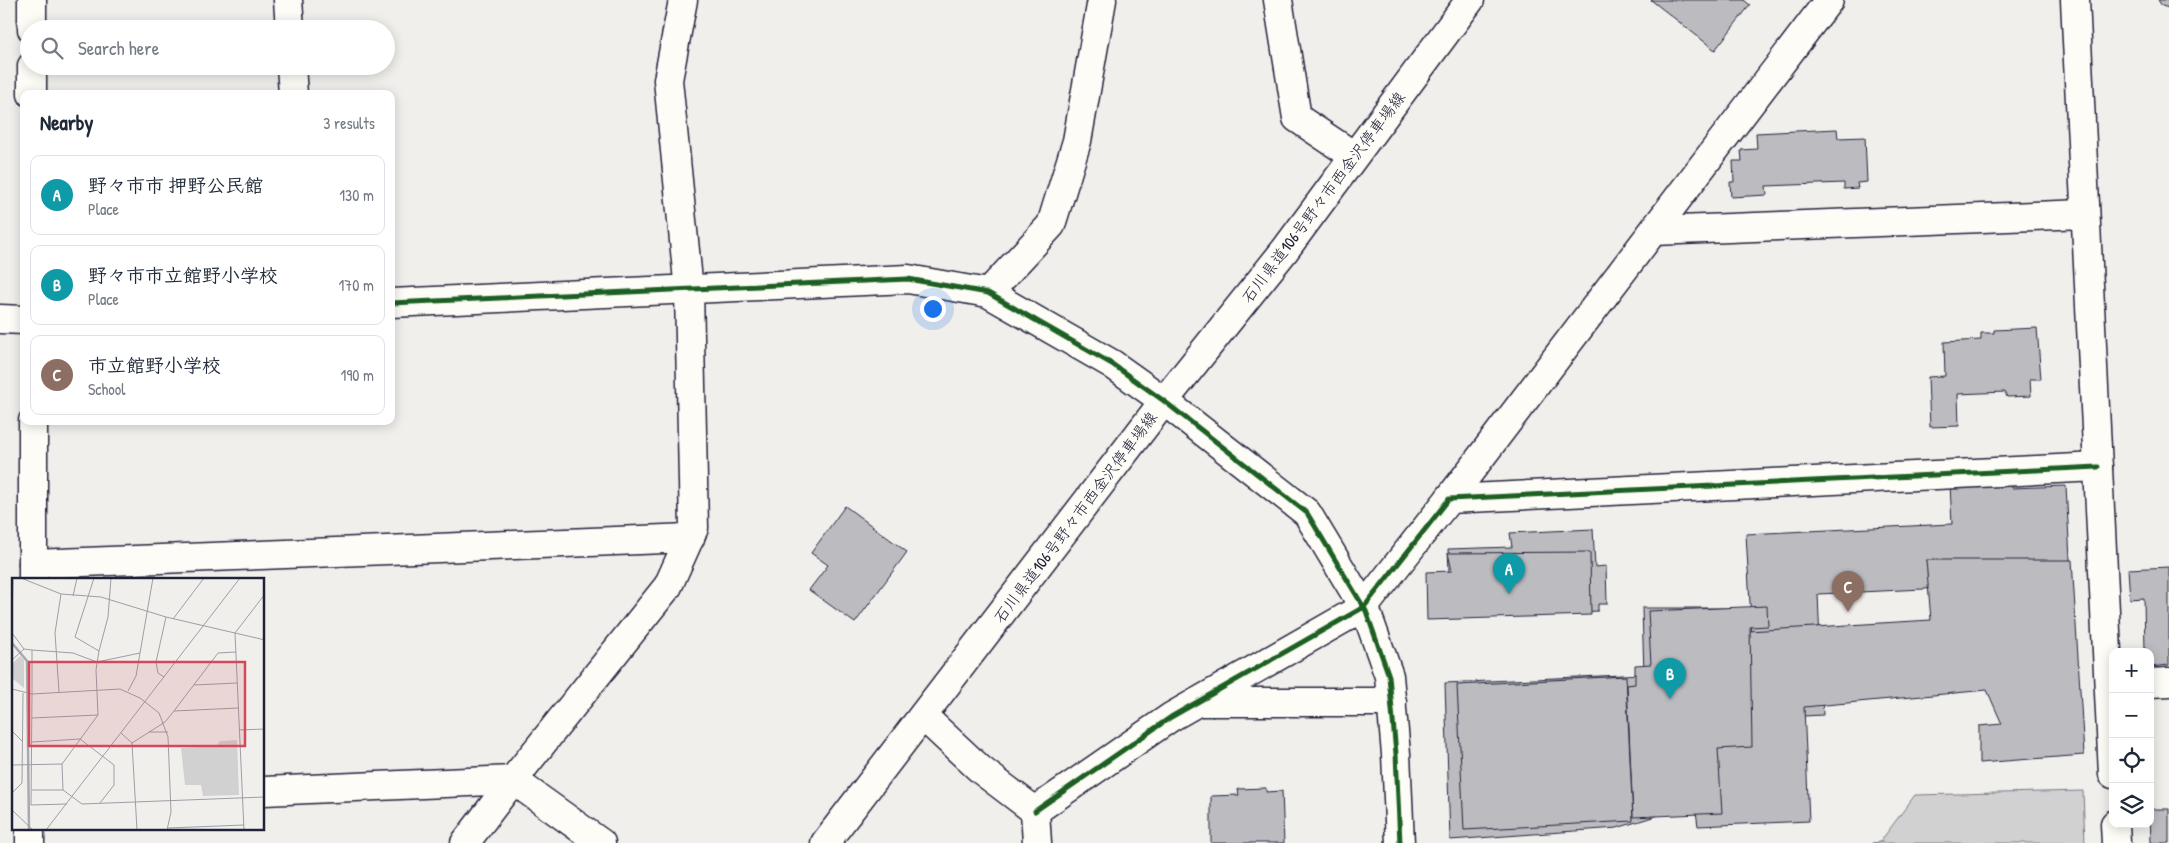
<!DOCTYPE html>
<meta charset="utf-8">
<style>
:root{--surface:#fff;--page:#f6f6f7;--text:#1f2937;--muted:#747a83;--line:#e0e1e3;--accent:#d93025}
body{margin:0;font-family:"Patrick Hand","Klee One",sans-serif;background:var(--page);color:var(--text)}
.controls{position:absolute;right:15px;bottom:15px;display:grid;overflow:hidden;border-radius:10px;box-shadow:0 2px 12px #0003}
.controls button{width:45px;height:45px;display:grid;place-items:center;padding:0;border:0;border-bottom:1px solid var(--line);background:var(--surface);color:var(--text);font:25px sans-serif}
.you{position:absolute;left:932px;top:308px;width:18px;height:18px;margin:-12px;border:4px solid #fff;border-radius:50%;background:#1a73e8;box-shadow:0 0 0 8px #1a73e833}
.badge{display:grid;place-items:center;width:32px;height:32px;border-radius:50%;background:var(--accent);color:#fff;font-size:16px;font-weight:700}
.pin{position:absolute;translate:-50% -41px;filter:drop-shadow(0 1px 2px #0008)}
.pin::after{content:'';position:absolute;top:26px;width:18px;height:15px;background:inherit;clip-path:polygon(0 0,100% 0,50% 100%)}
.list{margin:0;padding:0;list-style:none}
h2{display:flex;justify-content:space-between;align-items:center;height:65px;margin:0;padding:0 20px;font-size:21px}
h2 small{font-size:16px;font-weight:400;color:var(--muted)}
.list li{display:grid;grid-template-columns:32px 1fr auto;gap:15px;align-items:center;box-sizing:border-box;height:80px;margin:0 10px 10px;padding:0 10px;border:1px solid var(--line);border-radius:10px}
.list b{display:block;font-size:19px;white-space:nowrap}
.list p{margin:0;font-size:16px;white-space:nowrap;color:var(--muted)}
.list em{font-size:16px;font-style:normal;color:var(--muted)}
.icon{flex:none;width:28px;height:28px;fill:none;stroke:currentColor;stroke-width:2;stroke-linecap:round;stroke-linejoin:round}
.map{position:relative;flex:none;width:2169px;height:843px;overflow:hidden}
.search{position:absolute;background:var(--surface);box-shadow:0 2px 12px #0003;left:20px;top:20px;width:375px;height:55px;display:flex;align-items:center;gap:12px;box-sizing:border-box;padding:0 18px;border-radius:28px;color:var(--muted);font-size:19px}
.panel{position:absolute;background:var(--surface);box-shadow:0 2px 12px #0003;left:20px;top:90px;width:375px;height:335px;border-radius:10px}
.map>svg:first-child{display:block}
.green{fill:#d2d1d1;stroke:#7a7a86}
.building{fill:#bcbcc0;stroke:#22223b}
.lines{fill:none;stroke-linecap:round;stroke-linejoin:round}
.minor-casing{stroke:#22223b;stroke-width:31}
.tertiary-casing{stroke:#22223b;stroke-width:31}
.secondary-casing{stroke:#22223b;stroke-width:31}
.minor{stroke:#fdfcf7;stroke-width:28}
.tertiary{stroke:#fdfcf7;stroke-width:28}
.secondary{stroke:#fdfcf7;stroke-width:28}
.cycleway-casing{stroke:#fdfcf7;stroke-width:8}
.cycleway{stroke:#1b5e20;stroke-width:5}
.labels{text-anchor:middle;stroke-width:4;stroke-linejoin:round;paint-order:stroke}
.street-label{font-size:16px;fill:#22223b;stroke:#fdfcf7}
.inset-river{fill:none;stroke:#a9a9b0;stroke-width:2.5}
.inset-road{fill:none;stroke:#9e9da5;stroke-width:1}
.view{fill:#d1495b;fill-opacity:0.15;stroke:#d1495b;stroke-width:2.5}
.inset-edge{fill:none;stroke:#22223b;stroke-width:2.5}
</style>
<div class="map">
<svg width="2169" height="843" viewBox="0 0 2169 843">
<rect width="100%" height="100%" fill="#f0efec"/>
<filter id="ink" filterUnits="userSpaceOnUse"><feTurbulence type="fractalNoise" baseFrequency=".02" numOctaves="2"/><feDisplacementMap in="SourceGraphic" scale="10" xChannelSelector="R" yChannelSelector="G"/><feConvolveMatrix kernelMatrix="1 2 1 2 8 2 1 2 1" color-interpolation-filters="sRGB"/></filter>
<g filter="url(#ink)">
<!-- green -->
<path class="green" d="M2083,791L2085,843H1872L1880,842L1915,795Z"/>
<!-- building -->
<g class="building">
<path d="M1651,0H1744L1750,5L1715,50Z"/>
<path d="M2158,0H2169V8L2162,6Z"/>
<path d="M1837,129L1838,138L1865,137L1867,182L1857,183L1858,188L1844,189V183L1766,186L1767,195L1731,197L1730,182H1734L1733,161H1742L1741,150L1757,149L1756,133Z"/>
<path d="M2037,328L2041,379H2030L2031,396L2007,397L2005,392L1958,394L1959,426L1930,427L1928,377L1945,376L1944,342L1981,340V333H1994V330Z"/>
<path d="M2012,482V488L2066,486L2074,632H2071V648L1992,652V629L2008,627L2007,585L1818,594L1823,715L1723,720L1720,657L1753,655L1746,534L1952,524L1950,485Z"/>
<path d="M845,506L907,552L855,623L809,590L828,565L811,553Z"/>
<path d="M1593,529L1595,567L1606,566L1607,604H1598V611L1454,618V615H1436L1434,573L1449,572L1448,549L1512,547L1510,533Z"/>
<path d="M1590,552L1591,615L1427,620L1426,572L1452,571L1448,553Z"/>
<path d="M1926,560H2072L2084,755L1979,763V726L2002,724L1987,690L1804,707L1809,821L1698,826L1695,804L1617,828L1450,840L1445,683L1644,674L1642,608H1732V632L1931,620Z"/>
<path d="M2169,567V665L2150,667V652H2145L2144,598L2130,599L2128,569Z"/>
<path d="M1767,606L1768,626L1750,627L1752,747L1718,749L1722,813L1633,817L1627,685L1635,684V665L1651,664L1648,611Z"/>
<path d="M1626,676L1633,821L1464,830L1457,685Z"/>
<path d="M1266,788V792L1282,791L1284,843H1211V796L1239,795L1238,789Z"/>
<path d="M2150,809H2169V843H2151Z"/>
</g>
<g class="lines">
<!-- minor casing -->
<g class="minor-casing">
<g id="minor">
<path d="M32,0V29"/>
<path d="M288,0L290,29"/>
<path d="M1278,0L1297,118L1354,156"/>
<path d="M2075,0L2113,774"/>
<path d="M32,66V94"/>
<path d="M291,66L293,94"/>
<path d="M1654,231L2085,214"/>
<path d="M988,293L1051,225L1077,141L1102,0"/>
<path d="M0,319L24,320"/>
<path d="M1449,499L1829,0"/>
<path d="M33,564L690,538"/>
<path d="M33,579V421"/>
<path d="M2150,683L2169,682"/>
<path d="M1198,702H1392"/>
<path d="M923,716L981,770L1035,811L1037,843"/>
<path d="M264,791L513,780L601,843"/>
<path d="M1035,811L1171,717L1364,607L1449,499L2098,467"/>
<path d="M2115,824L2116,843"/>
<path d="M30,829V843"/>
<path d="M465,843L513,780L668,586L694,528L689,291L668,80L683,0"/>
</g>
</g>
<!-- tertiary casing -->
<g class="tertiary-casing">
<path id="tertiary" d="M391,303L908,279L988,293L1112,364L1164,401L1307,513L1366,611L1389,676L1396,754L1400,843"/>
</g>
<!-- secondary casing -->
<g class="secondary-casing">
<path id="secondary" d="M825,843L1164,401L1285,250L1470,0"/>
</g>
<!-- minor -->
<use href="#minor" class="minor"/>
<!-- tertiary -->
<use href="#tertiary" class="tertiary"/>
<!-- secondary -->
<use href="#secondary" class="secondary"/>
<!-- cycleway casing -->
<g class="cycleway-casing">
<g id="cycleway">
<path d="M391,303L908,279L988,293L1112,364L1164,401L1307,513L1366,611L1389,676L1396,754L1400,843"/>
<path d="M1035,811L1171,717L1364,607L1449,499L2098,467"/>
</g>
</g>
<!-- cycleway -->
<use href="#cycleway" class="cycleway"/>
</g>
</g>
<g class="labels">
<!-- street labels -->
<g class="street-label">
<text transform="translate(1323 197) rotate(-53)" y="6">石川県道106号野々市西金沢停車場線</text>
<text transform="translate(1075 517) rotate(-53)" y="6">石川県道106号野々市西金沢停車場線</text>
</g>
</g>
<!-- overview -->
<g transform="translate(12 578)">
<rect width="252" height="252" fill="#f0efec"/>
<path d="M8,78L12,82V110L0,100V86ZM225,162L227,217L191,218L189,207H173L169,170L204,168L208,163Z" fill="#d2d1d1"/>
<path class="inset-river" d="M0,65L15,83L17,252"/>
<path class="inset-road" d="M9,0L49,16L89,19L154,39L253,62M61,18L65,0M0,41L1,0M161,41L192,0M0,55L12,71L20,72V116L108,111L128,120L147,135L156,159L159,234L155,252M20,72L61,75L85,84L128,75M87,73L96,39L99,0M0,82L12,71M152,99L146,95L144,84L154,39M182,107L225,105M0,111L20,116L19,227L55,226M116,113L124,98L141,0M47,114L43,55L49,16M162,133L206,75L224,74M20,140L86,137M227,152L253,151M0,153L11,164M137,154H156M109,155L120,165L125,252M20,164L68,161L102,187V207L88,225M120,165L153,144L162,133L226,130M50,186L51,212L70,226L253,219M0,187L50,186L86,137L84,92L87,73L63,59L82,0M20,212H51M0,215L10,205L11,115M0,232L21,252M156,250L232,247M34,252L228,0M232,252L223,55L253,16"/>
<path class="view" d="M17,84H233V168H17Z"/>
<rect width="252" height="252" class="inset-edge"/>
</g>
</svg>
<div class="controls">
<button>+</button>
<button>−</button>
<button><svg class="icon" aria-label="locate" viewBox="0 0 24 24"><circle cx="12" cy="12" r="6"/><path d="M12 2v4M12 18v4M2 12h4M18 12h4"/></svg></button>
<button><svg class="icon" aria-label="layers" viewBox="0 0 24 24"><path d="M12 4l9 5-9 5-9-5zM3 14l9 5 9-5"/></svg></button>
</div>
<div class="you"></div>
<div class="pin badge" style="left:1509px;top:594px;background:#0f9aa8">A</div>
<div class="pin badge" style="left:1670px;top:699px;background:#0f9aa8">B</div>
<div class="pin badge" style="left:1848px;top:612px;background:#8d6e63">C</div>
<div class="search"><svg class="icon" aria-label="search" viewBox="0 0 24 24"><circle cx="10" cy="10" r="6"/><path d="M15 15l6 6"/></svg>Search here</div>
<section class="panel">
<h2>Nearby<small>3 results</small></h2>
<ul class="list">
<li><span class="badge" style="background:#0f9aa8">A</span><div><b>野々市市 押野公民館</b><p>Place</p></div><em>130 m</em></li>
<li><span class="badge" style="background:#0f9aa8">B</span><div><b>野々市市立館野小学校</b><p>Place</p></div><em>170 m</em></li>
<li><span class="badge" style="background:#8d6e63">C</span><div><b>市立館野小学校</b><p>School</p></div><em>190 m</em></li>
</ul>
</section>
</div>
